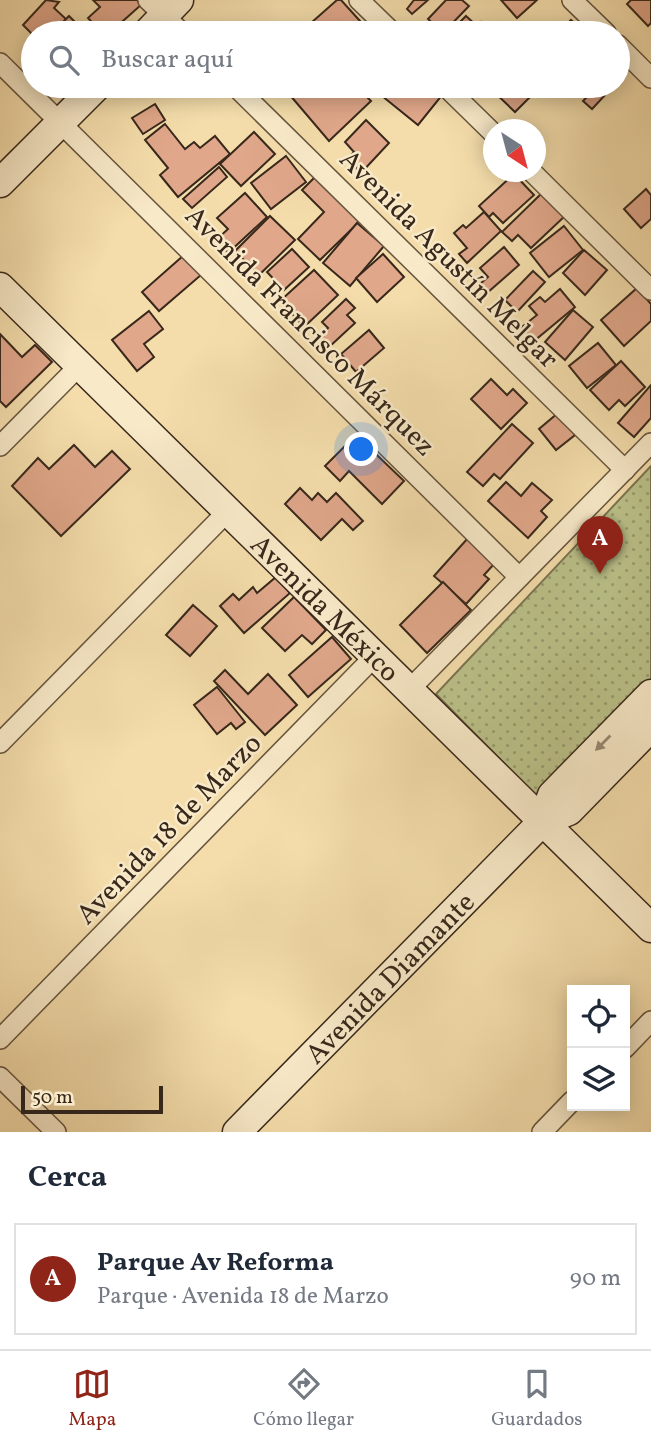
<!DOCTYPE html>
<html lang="es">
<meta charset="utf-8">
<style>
:root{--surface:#fff;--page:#f2f2f3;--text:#1f2937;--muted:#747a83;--line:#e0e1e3;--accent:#8f2418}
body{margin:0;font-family:Vollkorn,serif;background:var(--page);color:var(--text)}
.controls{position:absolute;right:21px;bottom:21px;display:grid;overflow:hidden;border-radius:0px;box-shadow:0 4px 18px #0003}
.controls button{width:63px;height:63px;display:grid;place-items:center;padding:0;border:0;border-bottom:2px solid var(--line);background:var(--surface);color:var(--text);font:35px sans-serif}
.compass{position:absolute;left:483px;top:119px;width:63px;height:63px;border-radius:50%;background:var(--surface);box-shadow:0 4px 18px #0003;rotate:144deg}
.scale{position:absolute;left:21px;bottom:18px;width:142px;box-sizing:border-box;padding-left:7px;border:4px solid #38281b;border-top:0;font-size:19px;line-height:24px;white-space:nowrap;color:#38281b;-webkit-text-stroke:5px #f8e9c8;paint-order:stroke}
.you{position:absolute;left:362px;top:450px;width:24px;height:24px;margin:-18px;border:5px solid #fff;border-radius:50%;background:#1a73e8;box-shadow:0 0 0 10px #1a73e833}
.badge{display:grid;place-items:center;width:46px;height:46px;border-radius:50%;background:var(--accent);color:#fff;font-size:23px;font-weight:700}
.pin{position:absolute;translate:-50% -58px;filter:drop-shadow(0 2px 4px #0008)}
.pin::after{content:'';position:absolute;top:37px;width:24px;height:21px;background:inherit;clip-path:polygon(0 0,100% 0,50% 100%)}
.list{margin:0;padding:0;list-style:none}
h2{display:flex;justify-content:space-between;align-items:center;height:91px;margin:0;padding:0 28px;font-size:30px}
h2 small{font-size:23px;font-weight:400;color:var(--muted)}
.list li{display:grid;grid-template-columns:46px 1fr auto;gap:21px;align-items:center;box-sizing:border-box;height:112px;margin:0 14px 14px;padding:0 14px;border:2px solid var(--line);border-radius:0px}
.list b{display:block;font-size:26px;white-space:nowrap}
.list p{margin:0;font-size:23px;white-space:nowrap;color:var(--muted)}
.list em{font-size:23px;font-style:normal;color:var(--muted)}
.icon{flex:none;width:38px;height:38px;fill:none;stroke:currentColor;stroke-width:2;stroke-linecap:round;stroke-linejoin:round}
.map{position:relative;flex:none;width:651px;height:1132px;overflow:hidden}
.search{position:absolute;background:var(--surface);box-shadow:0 4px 18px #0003;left:21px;right:21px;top:21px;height:77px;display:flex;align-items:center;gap:18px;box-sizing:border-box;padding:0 24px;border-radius:38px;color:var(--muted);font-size:26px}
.sheet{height:217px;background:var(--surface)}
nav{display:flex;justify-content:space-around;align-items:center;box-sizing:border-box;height:98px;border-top:2px solid var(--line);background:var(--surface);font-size:19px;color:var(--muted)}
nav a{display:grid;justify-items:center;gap:4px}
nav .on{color:var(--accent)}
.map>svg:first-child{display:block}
.park{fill:url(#park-dots);stroke:#7a7452;stroke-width:2}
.building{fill:#e0a78a;stroke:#38281b;stroke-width:2}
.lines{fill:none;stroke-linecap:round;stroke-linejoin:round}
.street-casing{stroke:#67553f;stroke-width:22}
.secondary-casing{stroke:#38281b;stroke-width:31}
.street{stroke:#f8e9c8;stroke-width:19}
.secondary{stroke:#f8e9c8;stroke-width:28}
.oneway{fill:#988872}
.labels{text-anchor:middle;stroke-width:5;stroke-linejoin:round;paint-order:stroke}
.street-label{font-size:28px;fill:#38281b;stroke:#f8e9c8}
</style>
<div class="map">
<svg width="651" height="1132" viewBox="0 0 651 1132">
<defs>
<pattern id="park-dots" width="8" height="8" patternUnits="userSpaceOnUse" patternTransform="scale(1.75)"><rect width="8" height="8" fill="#bbc189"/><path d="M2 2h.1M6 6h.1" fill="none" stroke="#999d6f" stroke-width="1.8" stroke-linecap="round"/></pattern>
</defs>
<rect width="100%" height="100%" fill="#f4ddab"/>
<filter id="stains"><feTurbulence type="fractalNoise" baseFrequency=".00286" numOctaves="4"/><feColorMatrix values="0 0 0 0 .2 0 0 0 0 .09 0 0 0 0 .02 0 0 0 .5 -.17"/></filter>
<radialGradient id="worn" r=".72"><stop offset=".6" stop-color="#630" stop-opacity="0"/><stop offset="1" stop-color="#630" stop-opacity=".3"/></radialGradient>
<!-- park -->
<path class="park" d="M651,466V682L540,800L436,694Z"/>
<!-- building -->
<g class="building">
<path d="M46,0L59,2L54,8L67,20L55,33L33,35L23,25Z"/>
<path d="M93,0H137L141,5L123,21L126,23L112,33L106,27L101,32L88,18L100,7Z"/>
<path d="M337,0H341L360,21L346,33H306L303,30Z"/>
<path d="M414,0H428L412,14L407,9Z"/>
<path d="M446,0H462L469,6L443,33L428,19Z"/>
<path d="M501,0H537L517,18Z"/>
<path d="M631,0H651V23L648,26L627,4Z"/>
<path d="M69,16L86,33H61L56,29Z"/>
<path d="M466,16L477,26L481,22L493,33H449Z"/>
<path d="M571,20L585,33H558Z"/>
<path d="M297,86H356L371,101L329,141L289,94Z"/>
<path d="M391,86H433L443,94L418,125L382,96Z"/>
<path d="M496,86H541L515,112L492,90Z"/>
<path d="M577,86H604L608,92L592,109L583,101L588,96Z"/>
<path d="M155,104L165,120L143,134L132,118Z"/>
<path d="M366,120L389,143L361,173L347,159L354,152L345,142Z"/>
<path d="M165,124L185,149L194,142L200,148L215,136L230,154L178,197L160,175L168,168L145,140Z"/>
<path d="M254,132L275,154L241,186L220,164Z"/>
<path d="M286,156L306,182L271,209L251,183Z"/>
<path d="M219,167L227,177L192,208L183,199Z"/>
<path d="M514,174L534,195L503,223L493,213L489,217L479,206Z"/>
<path d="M315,177L360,221L320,260L298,239L324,212L302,190Z"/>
<path d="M646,189L651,195V219L641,228L624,209Z"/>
<path d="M543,192L566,215L531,248L518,235L512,241L502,232Z"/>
<path d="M245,193L267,217L228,253L216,240L228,229L217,218Z"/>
<path d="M484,212L501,231L467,263L459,254L467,248L454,233L463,225L466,228Z"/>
<path d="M270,216L295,240L259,275L235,251Z"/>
<path d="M357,223L384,246L350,286L323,263Z"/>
<path d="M564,226L583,250L549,277L530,253Z"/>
<path d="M504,247L519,265L487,293L480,284L488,277L480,268Z"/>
<path d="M292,249L309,267L284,290L267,272Z"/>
<path d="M584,250L607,270L585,295L563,273Z"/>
<path d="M383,254L404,277L377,302L356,278Z"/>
<path d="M184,255L201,275L159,311L142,292Z"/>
<path d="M314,270L338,295L304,327L280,301Z"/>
<path d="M533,271L545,282L517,312L505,300Z"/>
<path d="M637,288L651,304V321L624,346L601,320Z"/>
<path d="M560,289L575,307L534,341L522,327L537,315L529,306L540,297L545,302Z"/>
<path d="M346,299L355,308L347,315L355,323L328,348L318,337L328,328L322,322Z"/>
<path d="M573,310L593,327L565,360L545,342Z"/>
<path d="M149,311L163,329L144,344L154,357L137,371L112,340Z"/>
<path d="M369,330L384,348L356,372L341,354Z"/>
<path d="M0,334L22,357L35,345L52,362L6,407L0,401Z"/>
<path d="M598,343L616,365L587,388L569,366Z"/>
<path d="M621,361L645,387L625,406L619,400L609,410L590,390Z"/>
<path d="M491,379L507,395L513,389L527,403L501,429L471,399Z"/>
<path d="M651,385V418L634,437L618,423Z"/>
<path d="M558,413L575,435L556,450L539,429Z"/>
<path d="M512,424L533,443L500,479L494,474L483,486L467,472Z"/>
<path d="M356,435L404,481L382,504L349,471L340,481L325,466Z"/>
<path d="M74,445L95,467L112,451L130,469L61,536L12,486L38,458L49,469Z"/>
<path d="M506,482L521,496L532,483L552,500L541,511L547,517L528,538L488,501Z"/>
<path d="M300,488L312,500L318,493L327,502L336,493L363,521L353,530L342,519L321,540L285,504Z"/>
<path d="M468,538L495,563L484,575L489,579L466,604L434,576Z"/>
<path d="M276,577L290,593L244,633L220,606L233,594L239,600L253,587L257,593Z"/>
<path d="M443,582L471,610L427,653L400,625Z"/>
<path d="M294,597L326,630L312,644L302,635L285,651L262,628Z"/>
<path d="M193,605L217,626L190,656L166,635Z"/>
<path d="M332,637L351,659L308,697L289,675Z"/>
<path d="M225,670L248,694L268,674L297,705L265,735L214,681Z"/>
<path d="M217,687L245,722L236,729L231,723L217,734L194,705Z"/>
</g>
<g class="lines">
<!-- street casing -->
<g class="street-casing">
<g id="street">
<path d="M148,0L182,33"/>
<path d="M359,0L393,33"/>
<path d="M572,0L606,33"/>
<path d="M618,45L651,78"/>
<path d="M0,63L519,577"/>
<path d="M235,86L625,470"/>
<path d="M445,86L494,134"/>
<path d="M532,172L651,290"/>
<path d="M0,446L79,366"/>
<path d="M409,690L651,443"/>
<path d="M0,743L227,512"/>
<path d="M0,1039L375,656"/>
<path d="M625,1048L651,1021"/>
<path d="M0,1077L56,1132"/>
<path d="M542,1132L572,1101"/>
</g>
</g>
<!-- secondary casing -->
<g class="secondary-casing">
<g id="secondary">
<path d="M147,33L179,0"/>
<path d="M0,183L97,86"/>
<path id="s1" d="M0,287L651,928"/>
<path d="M542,822L552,795L651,694"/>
<path id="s2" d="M237,1132L542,822L569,811L651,727"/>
</g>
</g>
<!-- street -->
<use href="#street" class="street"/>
<!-- secondary -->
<use href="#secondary" class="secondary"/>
</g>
<!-- one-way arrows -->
<defs><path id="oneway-solid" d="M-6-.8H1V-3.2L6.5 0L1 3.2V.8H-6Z" transform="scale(1.75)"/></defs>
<use class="oneway" href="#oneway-solid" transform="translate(603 743) rotate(135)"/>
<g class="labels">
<!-- street labels -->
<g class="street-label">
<text transform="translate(450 258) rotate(45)" y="10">Avenida Agustín Melgar</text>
<text transform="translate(311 330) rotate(45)" y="10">Avenida Francisco Márquez</text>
<text dy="10" stroke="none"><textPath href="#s1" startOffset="457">Avenida México</textPath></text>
<text transform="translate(168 828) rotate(-46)" y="10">Avenida 18 de Marzo</text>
<text dy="10" stroke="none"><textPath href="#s2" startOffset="217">Avenida Diamante</textPath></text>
</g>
</g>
<rect width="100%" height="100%" filter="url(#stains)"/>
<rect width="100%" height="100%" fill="url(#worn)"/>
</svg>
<div class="controls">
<button><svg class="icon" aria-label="locate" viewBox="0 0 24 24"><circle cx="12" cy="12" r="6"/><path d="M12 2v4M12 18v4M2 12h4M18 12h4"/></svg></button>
<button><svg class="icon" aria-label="layers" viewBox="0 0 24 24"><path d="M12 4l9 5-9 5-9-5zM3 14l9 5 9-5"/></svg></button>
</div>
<svg class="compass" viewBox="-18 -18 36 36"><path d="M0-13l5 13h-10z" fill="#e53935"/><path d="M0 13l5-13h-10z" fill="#747a83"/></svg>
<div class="scale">50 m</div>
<div class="you"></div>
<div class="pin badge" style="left:600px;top:574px">A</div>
<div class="search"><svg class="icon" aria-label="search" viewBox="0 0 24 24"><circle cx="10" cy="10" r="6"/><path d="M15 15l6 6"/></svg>Buscar aquí</div>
</div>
<section class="sheet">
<h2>Cerca<small></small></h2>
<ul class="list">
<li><span class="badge">A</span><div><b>Parque Av Reforma</b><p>Parque · Avenida 18 de Marzo</p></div><em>90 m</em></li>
</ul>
</section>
<nav>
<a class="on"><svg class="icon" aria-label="map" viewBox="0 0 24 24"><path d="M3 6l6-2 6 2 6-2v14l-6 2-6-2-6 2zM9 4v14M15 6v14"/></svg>Mapa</a>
<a><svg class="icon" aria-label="directions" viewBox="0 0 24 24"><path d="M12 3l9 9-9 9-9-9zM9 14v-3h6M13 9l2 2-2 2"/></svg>Cómo llegar</a>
<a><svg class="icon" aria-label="saved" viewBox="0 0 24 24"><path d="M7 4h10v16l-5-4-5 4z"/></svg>Guardados</a>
</nav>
